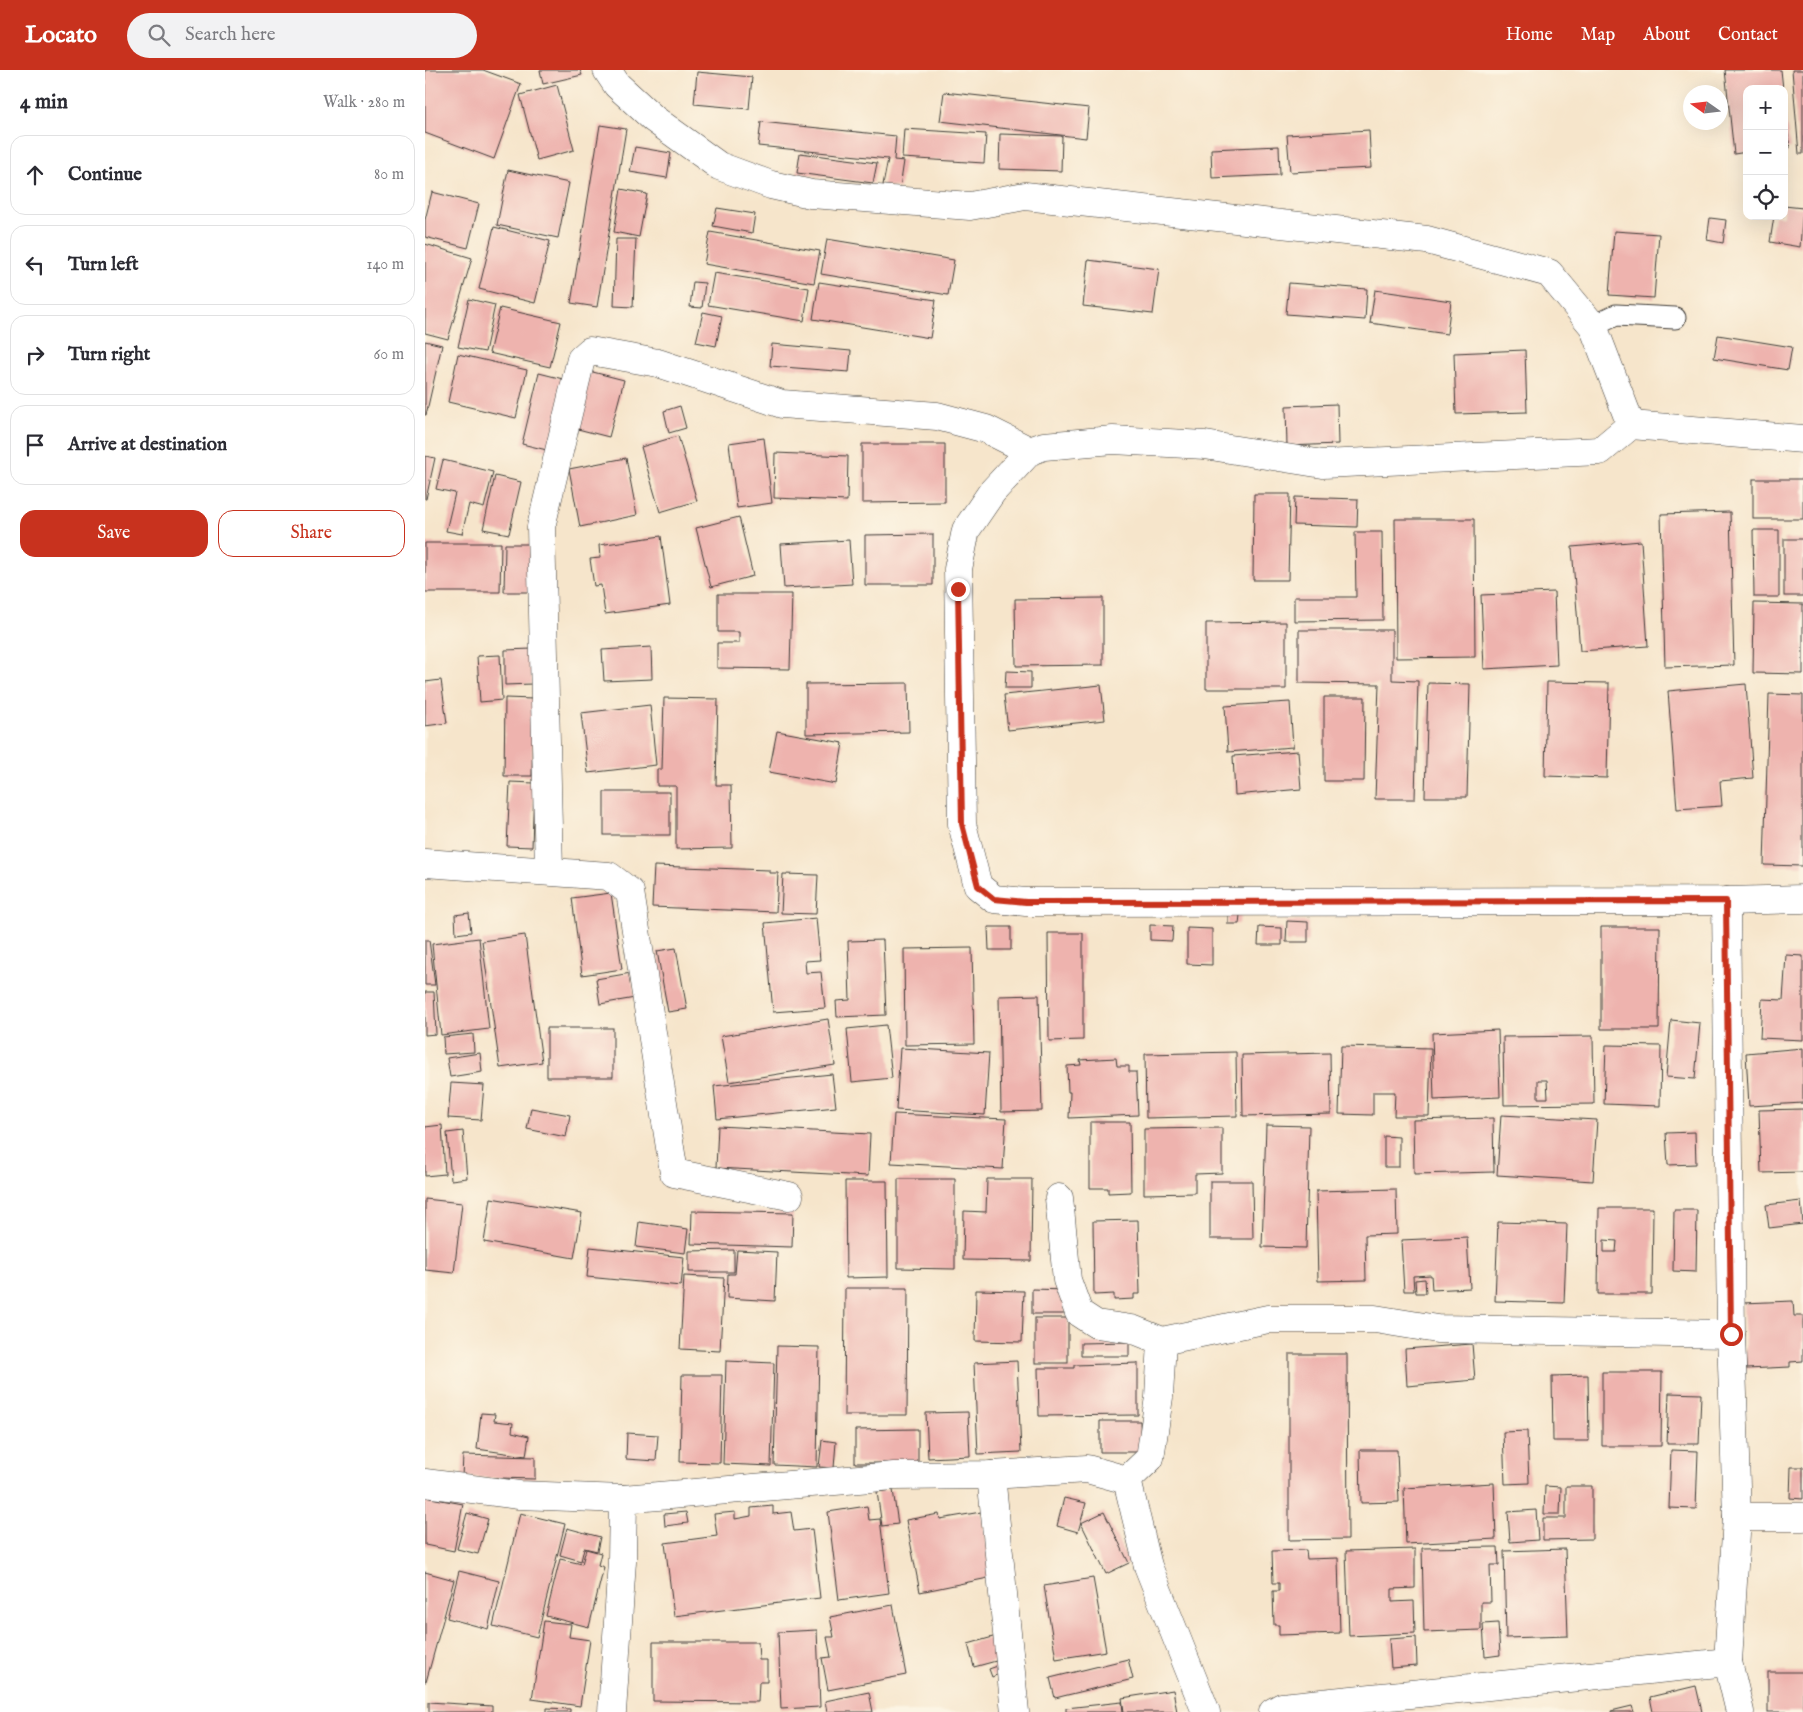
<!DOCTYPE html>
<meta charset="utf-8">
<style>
:root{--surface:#fff;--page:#f2f2f3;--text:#2b2b33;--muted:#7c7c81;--line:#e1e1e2;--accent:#c8321e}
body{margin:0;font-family:"IM FELL English",serif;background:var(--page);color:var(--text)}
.controls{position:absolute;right:15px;top:15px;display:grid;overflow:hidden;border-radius:10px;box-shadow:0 5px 20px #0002}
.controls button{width:45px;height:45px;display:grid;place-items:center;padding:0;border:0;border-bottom:1px solid var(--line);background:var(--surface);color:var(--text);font:25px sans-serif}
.compass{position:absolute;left:1258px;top:15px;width:45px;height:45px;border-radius:50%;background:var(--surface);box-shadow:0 5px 20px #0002;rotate:284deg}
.stop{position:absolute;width:15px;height:15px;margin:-11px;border:4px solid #c8321e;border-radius:50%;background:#fff}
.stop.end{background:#c8321e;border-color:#fff;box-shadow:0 1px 5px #0008}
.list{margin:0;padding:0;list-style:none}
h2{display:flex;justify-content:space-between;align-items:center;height:65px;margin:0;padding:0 20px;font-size:21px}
h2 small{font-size:16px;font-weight:400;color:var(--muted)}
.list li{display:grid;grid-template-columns:32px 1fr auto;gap:15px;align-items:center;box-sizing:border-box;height:80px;margin:0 10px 10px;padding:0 10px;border:1px solid var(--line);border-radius:15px}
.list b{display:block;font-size:19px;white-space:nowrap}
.list em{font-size:16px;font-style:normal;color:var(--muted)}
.actions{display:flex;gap:10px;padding:15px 20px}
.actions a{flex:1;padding:11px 0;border:1px solid var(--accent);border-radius:15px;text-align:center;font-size:18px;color:var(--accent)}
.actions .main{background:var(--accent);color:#fff}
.icon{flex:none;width:28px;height:28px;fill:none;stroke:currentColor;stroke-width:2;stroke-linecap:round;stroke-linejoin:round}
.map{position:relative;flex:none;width:1378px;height:1642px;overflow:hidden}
header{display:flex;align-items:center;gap:30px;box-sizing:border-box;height:70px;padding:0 25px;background:var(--accent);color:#fff}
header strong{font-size:24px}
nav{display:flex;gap:28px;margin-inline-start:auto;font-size:18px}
.search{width:350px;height:45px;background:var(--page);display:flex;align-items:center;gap:12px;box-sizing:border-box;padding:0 18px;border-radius:28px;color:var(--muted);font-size:19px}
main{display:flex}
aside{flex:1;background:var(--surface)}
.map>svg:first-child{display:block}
.building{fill:#eeb3ae;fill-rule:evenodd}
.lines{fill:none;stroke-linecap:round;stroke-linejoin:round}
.lane-casing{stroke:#3d3a36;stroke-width:23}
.street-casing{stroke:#3d3a36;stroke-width:29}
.lane{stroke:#fff;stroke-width:21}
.street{stroke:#fff;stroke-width:28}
.route{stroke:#c8321e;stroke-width:6}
</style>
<header>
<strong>Locato</strong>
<div class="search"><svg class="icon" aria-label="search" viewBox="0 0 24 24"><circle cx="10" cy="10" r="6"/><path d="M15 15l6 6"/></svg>Search here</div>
<nav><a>Home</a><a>Map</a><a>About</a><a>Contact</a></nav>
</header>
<main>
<aside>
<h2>4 min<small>Walk · 280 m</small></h2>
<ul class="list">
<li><svg class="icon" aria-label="ahead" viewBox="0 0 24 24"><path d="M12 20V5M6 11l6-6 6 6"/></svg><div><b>Continue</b></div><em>80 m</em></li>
<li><svg class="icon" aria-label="left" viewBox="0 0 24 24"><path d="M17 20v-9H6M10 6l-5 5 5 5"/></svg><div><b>Turn left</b></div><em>140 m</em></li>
<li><svg class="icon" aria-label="right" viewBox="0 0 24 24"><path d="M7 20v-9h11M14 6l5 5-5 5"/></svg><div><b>Turn right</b></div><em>60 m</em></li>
<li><svg class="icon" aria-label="arrive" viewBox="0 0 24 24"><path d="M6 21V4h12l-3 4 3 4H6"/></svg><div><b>Arrive at destination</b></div></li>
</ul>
<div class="actions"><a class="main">Save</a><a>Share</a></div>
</aside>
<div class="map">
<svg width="1378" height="1642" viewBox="0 0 1378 1642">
<rect width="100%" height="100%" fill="#fcf5e5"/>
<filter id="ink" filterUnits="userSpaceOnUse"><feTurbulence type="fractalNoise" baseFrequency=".02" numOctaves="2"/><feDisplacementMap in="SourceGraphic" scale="10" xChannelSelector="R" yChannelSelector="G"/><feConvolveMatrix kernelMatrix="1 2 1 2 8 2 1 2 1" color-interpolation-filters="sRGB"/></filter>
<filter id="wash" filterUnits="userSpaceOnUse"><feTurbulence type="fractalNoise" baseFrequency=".0096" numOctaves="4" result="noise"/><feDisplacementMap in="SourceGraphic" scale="20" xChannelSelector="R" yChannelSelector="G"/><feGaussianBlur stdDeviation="1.12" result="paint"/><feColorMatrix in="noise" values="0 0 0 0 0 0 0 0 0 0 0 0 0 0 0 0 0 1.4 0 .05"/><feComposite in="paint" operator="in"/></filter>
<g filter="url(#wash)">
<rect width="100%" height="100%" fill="#f6e5cb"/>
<g id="blocks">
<!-- building -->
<g class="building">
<path d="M0,0H58L96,14L69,89L0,63Z"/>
<path d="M115,0H155L157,5L118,14Z"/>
<path d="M1300,0H1356L1358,19H1322V82L1309,84Z"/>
<path d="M1367,0H1378V84H1374Z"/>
<path d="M272,2L327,7L324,39L269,34Z"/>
<path d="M132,15L149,80L112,90L95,25Z"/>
<path d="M519,22L664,38L661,68L515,51Z"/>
<path d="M1359,39L1365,78H1359Z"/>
<path d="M336,52L471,66L469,90L479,91L475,118L458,115L463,89L333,76Z"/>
<path d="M175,55L201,59L172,237L146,233Z"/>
<path d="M479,59L561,64L559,93L477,88Z"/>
<path d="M944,60L946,98L865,102L862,65Z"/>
<path d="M575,64L637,66L636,101L574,99Z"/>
<path d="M854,76L855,105L787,108L786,79Z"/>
<path d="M210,77L246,83L242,108L205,102Z"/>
<path d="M375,83L452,93L448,113L372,103Z"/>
<path d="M83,100L144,113L133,168L72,155Z"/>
<path d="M196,119L222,124L214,167L189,162Z"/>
<path d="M7,122L54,134L43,178L0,167V150Z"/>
<path d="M1359,136L1378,138L1375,177L1345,172L1349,146H1359Z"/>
<path d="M292,138L330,144L327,163L288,156Z"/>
<path d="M1285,148L1301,150L1298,173L1282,170Z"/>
<path d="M69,157L125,171L110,233L54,219Z"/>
<path d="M1189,161L1234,164L1229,228L1184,225Z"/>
<path d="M285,162L395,181L389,213L279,194Z"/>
<path d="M191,169H211L208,237L189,236Z"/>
<path d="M402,169L529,190L523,225L396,204Z"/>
<path d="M0,174L47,188L23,269L0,263Z"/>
<path d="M663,190L734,199L728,244L658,236Z"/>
<path d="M289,203L384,218L379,251L283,235Z"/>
<path d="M268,212L280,213L277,238L265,237Z"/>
<path d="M394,212L511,230L505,268L388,249Z"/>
<path d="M864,213L942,219L940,250L861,244Z"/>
<path d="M950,220L1026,231L1022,264L945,253Z"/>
<path d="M44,229L70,235L60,282L33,277Z"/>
<path d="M75,238L136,252L125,297L64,283Z"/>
<path d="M278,242L297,246L291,276L271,272Z"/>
<path d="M1293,265L1367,277L1363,300L1289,288Z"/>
<path d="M0,271L17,275L1,345H0Z"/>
<path d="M347,274L426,281L424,302L345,296Z"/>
<path d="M1100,280L1102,342L1031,344L1029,283Z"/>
<path d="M33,284L102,300L91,348L23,332Z"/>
<path d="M160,300L199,310L184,367L145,357Z"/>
<path d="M114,303L146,311L130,382L97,374Z"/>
<path d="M912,334L913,374L862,376L861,336Z"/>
<path d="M255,336L261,358L244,363L239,341Z"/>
<path d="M253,366L272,431L235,442L216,377Z"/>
<path d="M339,368L347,433L312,438L304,373Z"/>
<path d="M437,374H520V432L437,433Z"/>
<path d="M350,383L423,386L422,431L349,428Z"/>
<path d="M0,386L10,388L1,429H0Z"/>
<path d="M201,388L212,445L155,457L144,399Z"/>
<path d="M18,390L68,402L59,438L44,434L37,464L21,461L30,423L11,419Z"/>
<path d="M70,406L96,412L84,464L58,459Z"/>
<rect x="1328" y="409" width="50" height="40"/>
<path d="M829,424H865L863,510H828Z"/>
<path d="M870,427L933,429L932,457L869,455Z"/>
<path d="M1305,442L1309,595L1240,597L1236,444Z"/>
<path d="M314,447L328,506L286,517L271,458Z"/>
<path d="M970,449H1049L1050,587L971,588Z"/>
<path d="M1328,460H1354V527H1329Z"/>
<path d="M930,462H957L958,550L869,551V527H931Z"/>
<path d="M508,464V515H440V465Z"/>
<path d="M236,466L245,535L180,544L176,515L169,516L165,489L175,488L174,475Z"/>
<rect x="1359" y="469" width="19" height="57"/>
<path d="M424,470L427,514L359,518L356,474Z"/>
<path d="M1216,471L1223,576L1155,581L1147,477Z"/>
<path d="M0,473H76L75,522H0Z"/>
<path d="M80,474H105V522H79Z"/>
<path d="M1129,522L1132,595L1059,599L1056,525Z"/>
<path d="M293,524H367L365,599L292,598V573H314V562H293Z"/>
<path d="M678,528V595L591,596L590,529Z"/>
<path d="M1329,533L1378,534V604L1328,603Z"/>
<path d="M861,552V619H781V553Z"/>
<path d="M874,560H967V610L993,611L990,729H950L954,614L874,613Z"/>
<path d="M226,577L227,609L179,611L177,580Z"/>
<path d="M107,579V614L80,615V580Z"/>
<path d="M75,585L77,630L55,632L52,586Z"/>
<path d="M581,601L606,602V618H580Z"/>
<path d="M16,610L22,653L0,656V612Z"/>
<path d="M1122,612L1184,613L1182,708L1120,706Z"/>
<path d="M483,613L484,662L381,664V614Z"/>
<path d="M1003,613L1045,614L1042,727H1000Z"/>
<path d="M1321,614L1328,708L1295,711L1297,736L1252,739L1243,621Z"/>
<path d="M676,615L680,650L583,660L579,625Z"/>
<path d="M1344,624L1378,625V796L1339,795Z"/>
<path d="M899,627H940L939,711H899Z"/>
<path d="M80,628L108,629L107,706H79Z"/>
<path d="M239,628L293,629L291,715H306L307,778L251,779V716H232V699H237Z"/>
<path d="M865,632L868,677L803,682L800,636Z"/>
<path d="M225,635L231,695L163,703L156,643Z"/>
<path d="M352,661L418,673L411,714L344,702Z"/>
<path d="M873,681L876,719L810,725L808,686Z"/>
<path d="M85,712L109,713L107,777L82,776Z"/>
<rect x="179" y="722" width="66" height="43"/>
<path d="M229,796L344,800V803H353L351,842L227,837Z"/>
<path d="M358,804L393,805L391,844L356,843Z"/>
<path d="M186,823L197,899L157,905L147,828Z"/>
<path d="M44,843L46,862L31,864L30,845Z"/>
<path d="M803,845H815L814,854H803Z"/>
<path d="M391,848L395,890L380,891L381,903L396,902L400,938L348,942L340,853Z"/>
<path d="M862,851L883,852V872H861Z"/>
<path d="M725,855L748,856L747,871L725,870Z"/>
<path d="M563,857H586V880H564Z"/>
<path d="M834,857L857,858V875H833Z"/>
<path d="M1176,857H1235L1234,959H1176Z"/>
<path d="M762,858L787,859V895L762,894Z"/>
<path d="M623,863H658V970L624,971Z"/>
<path d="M100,865L117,992L75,998L57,871Z"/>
<path d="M54,868L64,959L16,965L7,874Z"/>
<path d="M0,870H4L10,915H0Z"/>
<path d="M458,870L461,945L412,947L411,931L425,930L423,871Z"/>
<path d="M251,878L262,939L243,942L232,881Z"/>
<path d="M547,878L549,974L480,975L479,879Z"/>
<path d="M1361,885L1378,886V970L1335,968L1337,929L1358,930Z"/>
<path d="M206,903L210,928L175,934L171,909Z"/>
<path d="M0,922H9L11,964L0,965Z"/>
<path d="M614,925L617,1041L576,1042L574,926Z"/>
<path d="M403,949L410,995L304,1012L296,966Z"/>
<path d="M1246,950L1275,953L1270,1009L1241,1007Z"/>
<path d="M461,955L467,1008L427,1012L422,959Z"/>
<rect x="122" y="958" width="66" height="49"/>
<path d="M1073,960L1075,1027L1009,1030L1007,963Z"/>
<path d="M48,964L49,982L19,984L18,967Z"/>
<path d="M1168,966L1169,1034L1079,1035L1078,967ZM1113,1010H1122L1123,1028H1113Z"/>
<path d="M1181,975L1236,976L1235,1036L1179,1034Z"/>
<path d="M916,976L1006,978L1004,1046H969L970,1022H948V1045L914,1044Z"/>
<path d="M475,978L564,983L560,1045L471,1040Z"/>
<path d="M1378,978V1033L1324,1036L1321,983Z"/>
<path d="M811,982L812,1046L721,1048L720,984Z"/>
<path d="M55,983L57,1002L25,1007L22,988Z"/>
<path d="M905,983L906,1044L818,1046L817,985Z"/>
<path d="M691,988L692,996H704V1002H711L713,1045L644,1048L645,1022H643L642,996L656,995L655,990Z"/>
<path d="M407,1004L411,1037L292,1049L289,1016Z"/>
<path d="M26,1013L59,1015L56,1050L23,1048Z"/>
<path d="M106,1038L145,1045L141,1067L102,1059Z"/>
<path d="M1378,1039V1102L1336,1103L1334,1040Z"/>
<path d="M469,1044L581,1049L578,1099L466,1093Z"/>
<path d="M1076,1045L1172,1050L1168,1111L1072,1105Z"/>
<path d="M1068,1048L1069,1102L989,1104L988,1050Z"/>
<path d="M665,1052H705L706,1122L683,1123V1118H665Z"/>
<path d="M17,1055L20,1104L0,1106V1057Z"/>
<path d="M841,1055L884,1056L881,1178L837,1177Z"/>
<path d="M293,1056L445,1064L443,1106L291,1098Z"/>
<path d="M797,1058V1103L770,1104V1123L719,1124V1059Z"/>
<path d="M38,1061L42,1108L26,1110L22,1063Z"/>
<path d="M1270,1062L1271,1094L1243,1095L1241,1063Z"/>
<path d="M959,1066L974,1067V1097H959Z"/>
<path d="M473,1109H530V1199L473,1198Z"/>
<path d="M562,1109H607L606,1191L538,1190L539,1141L561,1142Z"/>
<path d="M420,1111H462L463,1207L421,1208Z"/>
<path d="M785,1111H827L828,1169H785Z"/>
<path d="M971,1119L972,1164L940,1165L941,1210L893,1211L891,1121Z"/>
<path d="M66,1128L157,1143L149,1188L59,1172Z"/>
<path d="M0,1129L37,1133L29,1203L0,1200Z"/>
<path d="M1376,1131L1378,1154L1344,1158L1341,1135Z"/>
<path d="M1174,1138H1228L1227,1224H1173ZM1179,1170L1192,1171L1191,1182H1179Z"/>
<path d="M1249,1140H1272L1271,1202L1248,1201Z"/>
<path d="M267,1141L368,1143L367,1177L266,1174Z"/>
<path d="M713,1150L715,1224H709V1229L689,1230V1224L669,1225L668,1151Z"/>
<path d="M214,1152L263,1159L260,1183L211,1177Z"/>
<path d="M1073,1152L1142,1154L1139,1233L1070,1231Z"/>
<path d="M1042,1167L1045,1218L1007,1220L1006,1205L988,1206L989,1221H979L976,1170Z"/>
<path d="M165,1177L259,1187L256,1216L162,1207Z"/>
<path d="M309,1180V1202H264V1181Z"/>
<path d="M312,1180L352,1182L350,1231L302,1228L303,1204H310Z"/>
<path d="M259,1206L299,1208L295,1281L255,1279Z"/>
<path d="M1000,1209L1001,1223H991L990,1210Z"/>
<path d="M420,1218H483L482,1345H419Z"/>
<path d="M607,1219L641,1220L640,1244H607Z"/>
<path d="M551,1220L599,1221L597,1272L550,1271Z"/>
<path d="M1368,1231L1369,1246H1378V1291L1365,1292V1297L1321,1299L1318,1233Z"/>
<rect x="610" y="1248" width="33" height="45"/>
<path d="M704,1272V1286H656V1273Z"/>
<path d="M1047,1274L1050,1310L982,1316L980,1279Z"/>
<path d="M352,1276L394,1277L392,1397L349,1395Z"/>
<path d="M864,1284H922L923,1469L864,1470Z"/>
<path d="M301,1291L349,1293L346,1396L298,1394Z"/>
<path d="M592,1291L596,1382L553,1384L549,1293Z"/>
<path d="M713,1293V1345L614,1346L613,1298H649V1295Z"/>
<path d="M1177,1302H1237L1236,1376H1177Z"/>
<path d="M257,1305H297L295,1393L255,1392Z"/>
<path d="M1163,1305L1164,1371H1128L1127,1306Z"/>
<path d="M1244,1323L1276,1324L1274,1374H1242Z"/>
<path d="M543,1342L545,1386L503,1388L501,1343Z"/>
<path d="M56,1343L70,1344L69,1351L88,1353L87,1362L104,1366L101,1386L52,1379Z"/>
<path d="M675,1351H715L716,1382H675Z"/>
<path d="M493,1359V1393H430V1360Z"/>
<path d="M1102,1361L1104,1413L1080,1414L1078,1362Z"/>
<path d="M202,1363L233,1365L231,1391L201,1389Z"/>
<path d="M397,1370L411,1372L409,1398L394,1397Z"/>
<path d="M935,1380H972L974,1432L936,1433Z"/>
<path d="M1246,1380L1273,1381L1271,1439L1244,1438Z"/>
<path d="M38,1385L110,1387V1409L37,1407Z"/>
<path d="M1366,1397H1378V1429L1365,1428Z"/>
<path d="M1069,1413L1071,1469L981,1474L979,1418Z"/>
<path d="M1120,1416L1136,1417L1135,1444H1119Z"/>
<path d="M1141,1416H1167V1469L1118,1470V1448H1141Z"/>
<path d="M468,1420L473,1454L457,1456L452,1422Z"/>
<path d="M0,1427L38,1434L29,1481L0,1475Z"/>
<path d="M639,1428L661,1433L653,1462L632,1456Z"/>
<path d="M348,1436V1444L366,1442L369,1461L387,1459L395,1528L249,1546L240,1473L292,1466L289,1444L310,1442V1449L326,1446V1438Z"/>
<path d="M442,1436L444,1450L455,1449L464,1523L414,1530L403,1442Z"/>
<path d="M1111,1440L1113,1470L1085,1472L1083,1442Z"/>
<path d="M261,1442L263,1453L240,1456L239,1444Z"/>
<path d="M556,1442L568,1507L495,1522L481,1450L514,1444L515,1449Z"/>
<path d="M679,1442L704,1493L681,1504L656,1453Z"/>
<path d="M42,1443L63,1449L53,1484L32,1479Z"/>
<path d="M95,1443L140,1454L112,1567L68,1556Z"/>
<path d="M142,1458L175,1467L172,1481L159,1478L156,1491L135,1485Z"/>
<path d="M1073,1477L1074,1495H1065L1066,1532H1056V1560L999,1562L997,1478Z"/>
<path d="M161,1479L176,1483L173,1495L179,1497L164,1557L121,1546L135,1489L157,1494Z"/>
<path d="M990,1479V1518L967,1519V1532L989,1531L990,1563L924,1566L921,1481Z"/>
<path d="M1140,1479L1143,1566L1081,1568L1079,1481Z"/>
<path d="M881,1480L882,1489L913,1488L915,1563L854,1565V1555H849L848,1521H854V1513H848L847,1481Z"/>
<path d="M34,1501L74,1511L63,1559L22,1548Z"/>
<path d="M0,1502L29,1510L1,1612H0Z"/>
<path d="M668,1508L681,1581L631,1589L619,1516Z"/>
<path d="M468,1535L481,1605L403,1620L397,1588L406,1587L402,1567H409L405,1547Z"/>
<path d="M119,1551L146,1554L144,1567L165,1570L155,1636L107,1629Z"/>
<path d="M1073,1553L1075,1585L1060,1587L1058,1554Z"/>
<path d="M392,1560L395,1637L356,1639L353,1562Z"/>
<path d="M575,1565L582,1588L549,1597L543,1574Z"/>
<path d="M991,1567L992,1596L966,1598L964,1569Z"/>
<path d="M228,1572H333L334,1590H342V1612H334L333,1632L228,1631Z"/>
<path d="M703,1589L708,1609L630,1628L625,1608Z"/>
<path d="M581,1593L583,1600L567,1607L564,1599Z"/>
<rect x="1343" y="1602" width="35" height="40"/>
<path d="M1271,1616L1277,1642H1228L1225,1627Z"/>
<path d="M748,1620L752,1642H699L697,1628Z"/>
<path d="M444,1622L448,1642H402L400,1631Z"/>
<path d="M4,1632L67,1636V1642H4Z"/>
<path d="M697,1632L698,1642H641V1638Z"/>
<path d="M1207,1636L1209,1642H1186V1641Z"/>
<path d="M122,1638L145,1639V1642H122Z"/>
</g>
</g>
</g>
<g filter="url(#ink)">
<use href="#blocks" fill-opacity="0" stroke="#3d3a36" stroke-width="1"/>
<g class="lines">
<!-- lane casing -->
<g class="lane-casing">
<path id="lane" d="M1168,256L1191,245L1250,248"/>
</g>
<!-- street casing -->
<g class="street-casing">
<g id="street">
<path d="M182,0L192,15L229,49L294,96L346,115L386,124L545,136L600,126L1002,170L1124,203L1168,256L1206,355"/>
<path d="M1378,369L1206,355L1175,381L898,394L780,375L688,370L619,376L605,381L567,422L541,460L533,499L537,754L553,816L569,829L601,832L1301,831L1378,829"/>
<path d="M0,793L184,806L205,822L249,1103L364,1126"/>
<path d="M124,801L116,457L156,289L165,281L233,293L357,334L512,346L561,359L605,381"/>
<path d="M1301,831L1306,1264L1312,1447L1303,1592L1315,1642"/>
<path d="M634,1128L642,1210L654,1243L671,1254L707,1259L737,1271L843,1249H950L1012,1259L1306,1264"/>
<path d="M566,1405L590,1642"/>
<path d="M702,1410L725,1388L734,1327L737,1271"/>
<path d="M0,1413L94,1425L198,1429L469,1406L566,1405L662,1399L702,1410L723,1496L781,1642"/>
<path d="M1312,1447H1378"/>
<path d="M187,1642L197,1491L198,1429"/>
<path d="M848,1642L857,1637L1303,1592"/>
</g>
</g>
<!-- lane -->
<use href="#lane" class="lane"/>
<!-- street -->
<use href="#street" class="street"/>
</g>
</g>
<g class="lines" filter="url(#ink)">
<!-- route -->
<path class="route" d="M533,519L537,754L553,816L569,829L601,832L1301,831L1306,1264"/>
</g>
</svg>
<div class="controls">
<button>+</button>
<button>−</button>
<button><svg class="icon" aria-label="locate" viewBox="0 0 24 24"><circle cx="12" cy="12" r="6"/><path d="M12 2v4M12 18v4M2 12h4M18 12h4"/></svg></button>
</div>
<svg class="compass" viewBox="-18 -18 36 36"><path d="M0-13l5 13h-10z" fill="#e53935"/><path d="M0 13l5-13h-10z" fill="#7c7c81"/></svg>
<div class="stop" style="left:1306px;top:1264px"></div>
<div class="stop end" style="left:533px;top:519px"></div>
</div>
</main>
